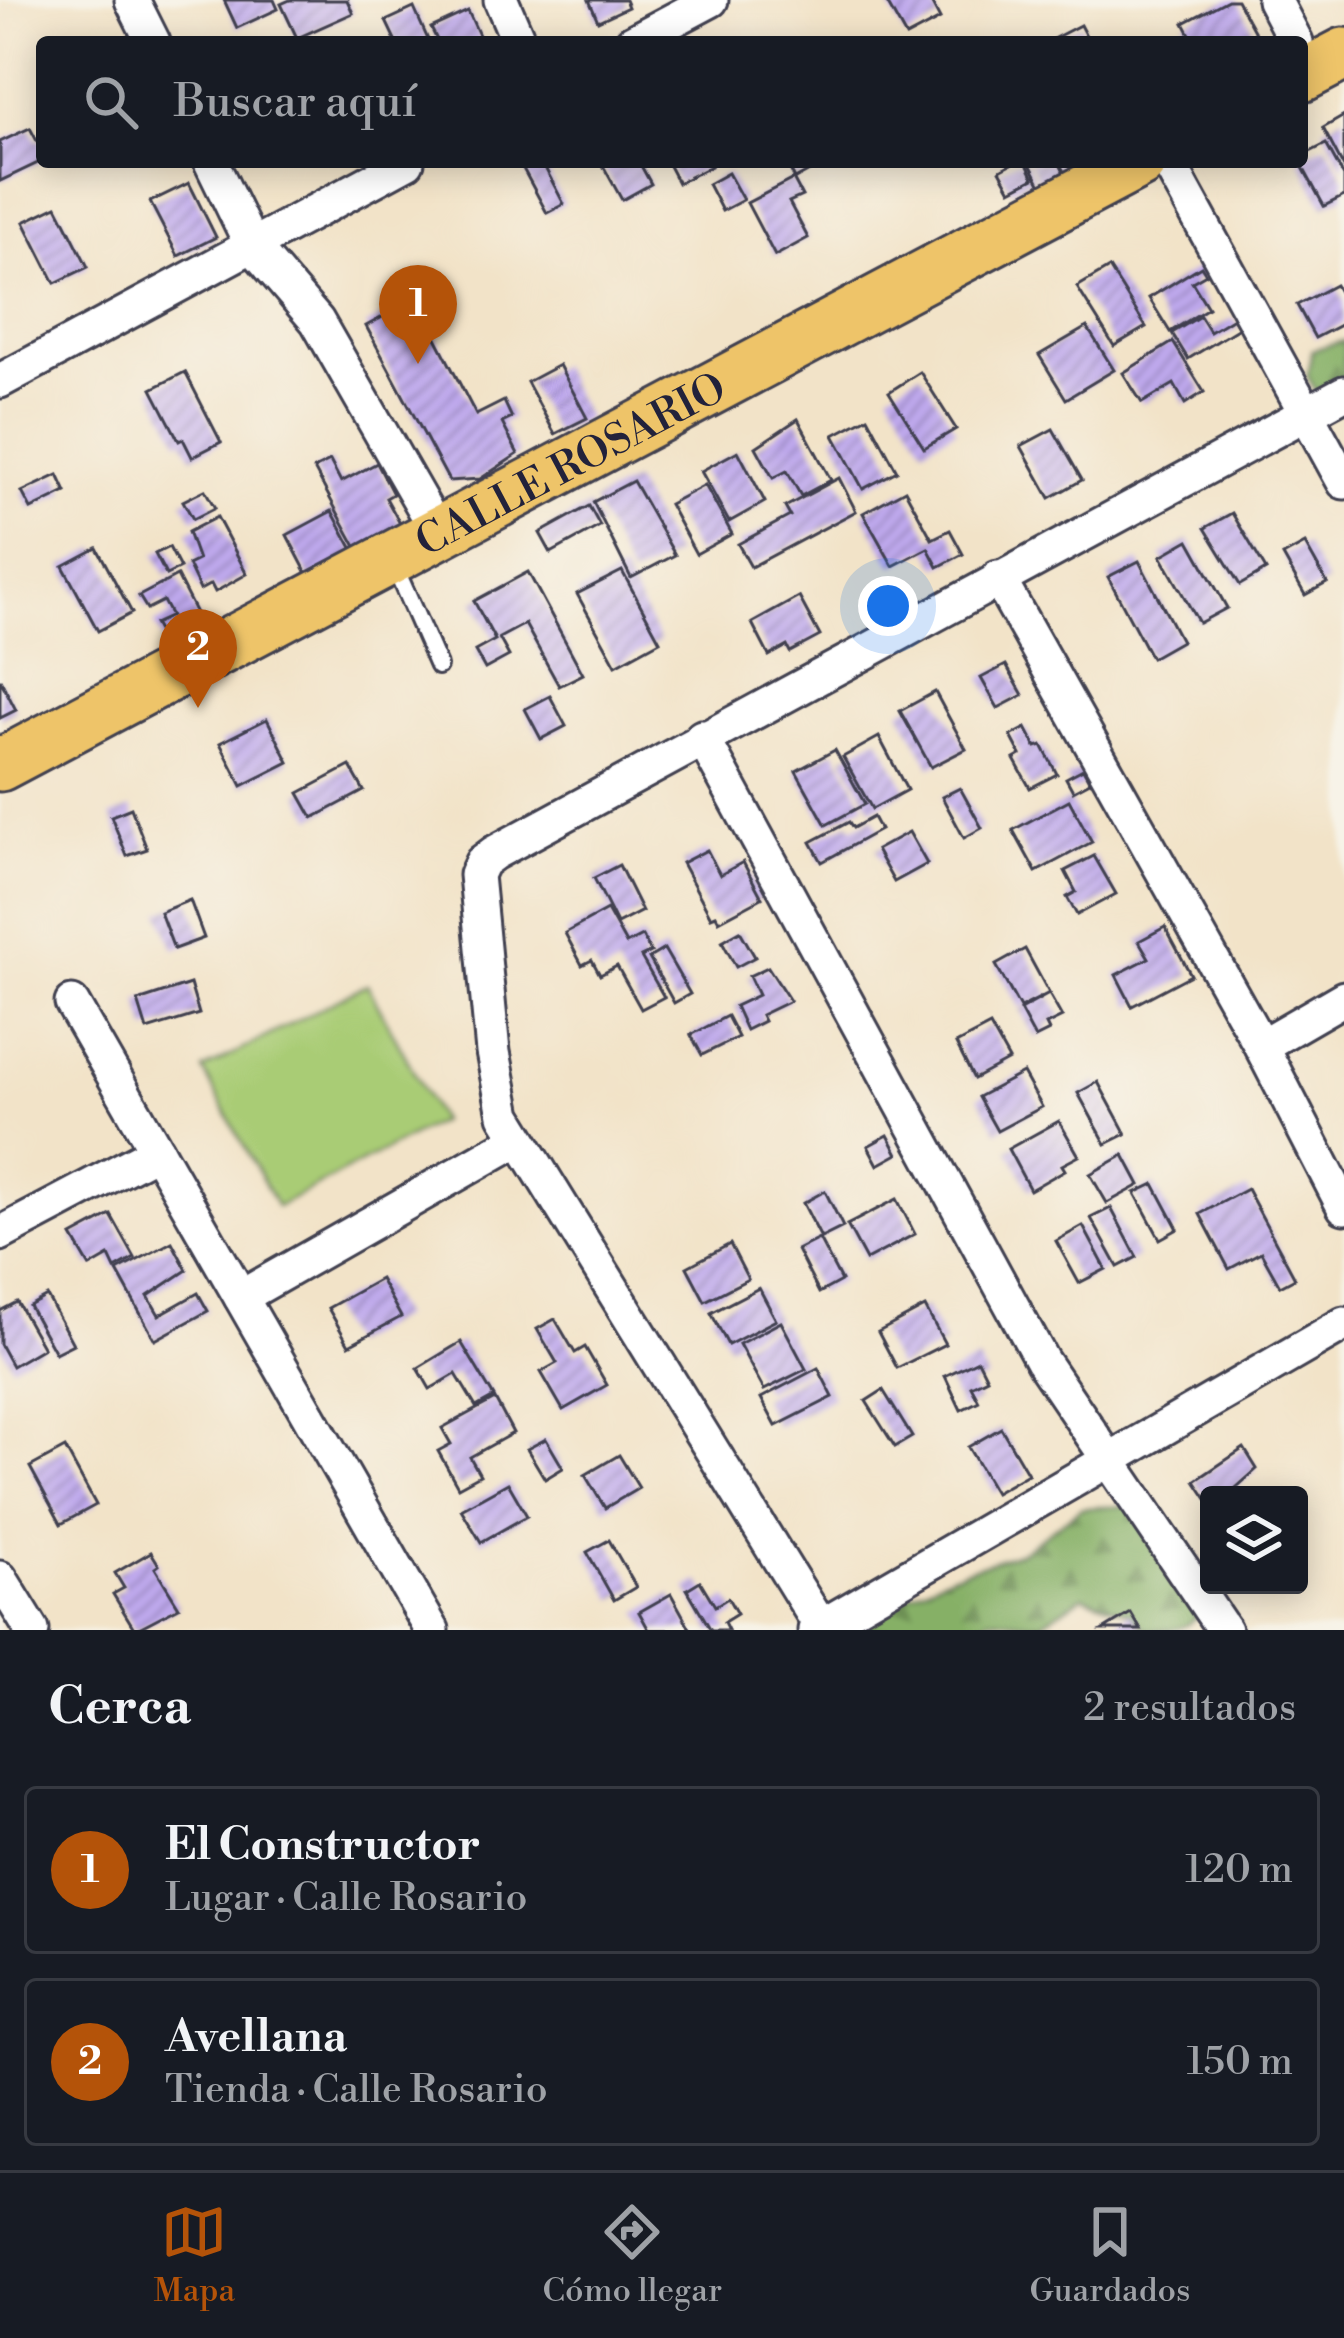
<!DOCTYPE html>
<html lang="es">
<meta charset="utf-8">
<style>
:root{--surface:#171b24;--page:#20242c;--text:#f1f3f6;--muted:#9ea1a6;--line:#363941;--accent:#b45309}
body{margin:0;font-family:"Libre Bodoni",serif;background:var(--page);color:var(--text)}
.controls{position:absolute;right:36px;bottom:36px;display:grid;overflow:hidden;border-radius:12px;box-shadow:0 6px 30px #0003}
.controls button{width:108px;height:108px;display:grid;place-items:center;padding:0;border:0;border-bottom:3px solid var(--line);background:var(--surface);color:var(--text);font:60px sans-serif}
.you{position:absolute;left:888px;top:606px;width:42px;height:42px;margin:-30px;border:9px solid #fff;border-radius:50%;background:#1a73e8;box-shadow:0 0 0 18px #1a73e833}
.badge{display:grid;place-items:center;width:78px;height:78px;border-radius:50%;background:var(--accent);color:#fff;font-size:39px;font-weight:700}
.pin{position:absolute;translate:-50% -99px;filter:drop-shadow(0 3px 6px #0008)}
.pin::after{content:'';position:absolute;top:63px;width:42px;height:36px;background:inherit;clip-path:polygon(0 0,100% 0,50% 100%)}
.list{margin:0;padding:0;list-style:none}
h2{display:flex;justify-content:space-between;align-items:center;height:156px;margin:0;padding:0 48px;font-size:51px}
h2 small{font-size:39px;font-weight:400;color:var(--muted)}
.list li{display:grid;grid-template-columns:78px 1fr auto;gap:36px;align-items:center;box-sizing:border-box;height:168px;margin:0 24px 24px;padding:0 24px;border:3px solid var(--line);border-radius:12px}
.list b{display:block;font-size:45px;white-space:nowrap}
.list p{margin:0;font-size:39px;white-space:nowrap;color:var(--muted)}
.list em{font-size:39px;font-style:normal;color:var(--muted)}
.icon{flex:none;width:66px;height:66px;fill:none;stroke:currentColor;stroke-width:2;stroke-linecap:round;stroke-linejoin:round}
.map{position:relative;flex:none;width:1344px;height:1630px;overflow:hidden}
.search{position:absolute;background:var(--surface);box-shadow:0 6px 30px #0003;left:36px;right:36px;top:36px;height:132px;display:flex;align-items:center;gap:30px;box-sizing:border-box;padding:0 42px;border-radius:12px;color:var(--muted);font-size:45px}
.sheet{height:540px;background:var(--surface)}
nav{display:flex;justify-content:space-around;align-items:center;box-sizing:border-box;height:168px;border-top:3px solid var(--line);background:var(--surface);font-size:33px;color:var(--muted)}
nav a{display:grid;justify-items:center;gap:6px}
nav .on{color:var(--accent)}
.map>svg:first-child{display:block}
.forest{fill:url(#forest-firs);stroke:#546950;stroke-width:3}
.garden{fill:#a9cc75;stroke:#667758;stroke-width:3}
.building{fill:url(#building-hatch)}
.lines{fill:none;stroke-linecap:round;stroke-linejoin:round}
.lane-casing{stroke:#413f50;stroke-width:22}
.street-casing{stroke:#413f50;stroke-width:39}
.primary-casing{stroke:#413f50;stroke-width:57}
.lane{stroke:#fff;stroke-width:16}
.street{stroke:#fff;stroke-width:33}
.primary{stroke:#eec469;stroke-width:51}
.labels{text-anchor:middle;stroke-width:10;stroke-linejoin:round;paint-order:stroke}
.street-label{font-size:42px;fill:#22223b;stroke:#f7f3e8}
</style>
<div class="map">
<svg width="1344" height="1630" viewBox="0 0 1344 1630">
<defs>
<pattern id="forest-firs" width="22" height="20" patternUnits="userSpaceOnUse" patternTransform="scale(3)"><rect width="22" height="20" fill="#86b066"/><path d="M5 1l3.5 6h-7zM16 11l3.5 6h-7z" fill="#6d8f55"/></pattern>
<pattern id="building-hatch" width="6" height="6" patternUnits="userSpaceOnUse" patternTransform="scale(3)"><rect width="6" height="6" fill="#bea8ec"/><path d="M-1 1l2-2M0 6l6-6M5 7l2-2" fill="none" stroke="#9a88c0"/></pattern>
</defs>
<rect width="100%" height="100%" fill="#f7f3e8"/>
<filter id="ink" filterUnits="userSpaceOnUse"><feTurbulence type="fractalNoise" baseFrequency=".00833" numOctaves="2"/><feDisplacementMap in="SourceGraphic" scale="24" xChannelSelector="R" yChannelSelector="G"/><feConvolveMatrix kernelMatrix="1 2 1 2 8 2 1 2 1" color-interpolation-filters="sRGB"/></filter>
<filter id="wash" filterUnits="userSpaceOnUse"><feTurbulence type="fractalNoise" baseFrequency=".004" numOctaves="4" result="noise"/><feDisplacementMap in="SourceGraphic" scale="48" xChannelSelector="R" yChannelSelector="G"/><feGaussianBlur stdDeviation="2.7" result="paint"/><feColorMatrix in="noise" values="0 0 0 0 0 0 0 0 0 0 0 0 0 0 0 0 0 1.4 0 .05"/><feComposite in="paint" operator="in"/></filter>
<g filter="url(#wash)">
<rect width="100%" height="100%" fill="#f2e3c8"/>
<!-- forest -->
<g class="forest">
<path d="M1344,341V385L1317,393L1307,376L1312,350Z"/>
<path d="M1128,1506L1208,1598C1191,1630 1184,1630 1146,1630L1131,1613L1083,1596L1041,1624L990,1618L969,1630H865L884,1610L906,1596L951,1575L1021,1552L1081,1508Z"/>
</g>
<!-- garden -->
<path class="garden" d="M367,984L440,1121L277,1207L203,1070Z"/>
<g id="blocks">
<!-- building -->
<g class="building">
<path d="M224,0H274L278,9L237,28Z"/>
<path d="M290,0H347L353,13L297,38L281,4Z"/>
<path d="M589,0H625L628,7L598,21Z"/>
<path d="M892,0H930L940,19L906,37L887,3Z"/>
<path d="M1228,0H1237L1260,42H1194L1184,23Z"/>
<path d="M414,8L429,42H396L386,21Z"/>
<path d="M468,11L482,42H438L431,28Z"/>
<path d="M1080,25L1089,42H1047Z"/>
<path d="M1344,116V168L1323,128Z"/>
<path d="M30,128L37,141L42,138V161L0,181V142Z"/>
<path d="M1326,144L1344,177V196L1324,206L1300,162L1302,156Z"/>
<path d="M527,162H542L564,204L547,213L521,165Z"/>
<path d="M601,162H639L651,184L622,200Z"/>
<path d="M667,162H709L711,166L678,183Z"/>
<path d="M786,162H826L795,179Z"/>
<path d="M1015,162H1026L1034,178L1011,190L1000,170Z"/>
<path d="M1029,162H1059L1065,174L1042,187Z"/>
<path d="M728,173L743,200L722,211L708,184Z"/>
<path d="M793,179L802,196L789,202L808,238L775,256L747,203Z"/>
<path d="M189,183L216,237L178,256L150,202Z"/>
<path d="M57,206L88,267L55,283L24,222Z"/>
<path d="M1201,266L1206,274L1192,282L1208,308L1170,332L1149,298Z"/>
<path d="M1109,268L1146,327L1114,346L1077,287Z"/>
<path d="M1335,285L1344,301V323L1315,338L1297,305Z"/>
<path d="M416,299L476,415L504,401L512,418L502,423L518,454L480,479L449,481L366,326Z"/>
<path d="M1200,316L1210,332L1233,318L1239,328L1188,359L1172,333Z"/>
<path d="M1087,327L1114,370L1066,399L1039,355Z"/>
<path d="M1173,342L1204,392L1185,404L1174,384L1142,403L1123,373Z"/>
<path d="M559,365L587,418L555,434L527,382Z"/>
<path d="M185,372L221,442L192,457L183,439L179,441L152,389Z"/>
<path d="M920,372L956,429L924,448L889,392Z"/>
<path d="M868,417L897,471L863,489L834,435Z"/>
<path d="M798,419L831,480L801,496L787,471L773,478L756,447Z"/>
<path d="M1053,429L1082,480L1050,498L1021,446Z"/>
<path d="M738,451L765,502L729,522L701,471Z"/>
<path d="M330,461L341,482L377,463L393,494L386,498L403,529L359,552L314,469Z"/>
<path d="M58,475L66,492L31,509L22,492Z"/>
<path d="M839,478L856,511L751,567L738,544L790,516L785,507Z"/>
<path d="M633,481L675,555L631,578L593,502Z"/>
<path d="M705,485L732,534L696,554L669,504Z"/>
<path d="M205,490L215,508L193,519L183,501Z"/>
<path d="M905,490L932,539L950,530L963,554L938,567L928,548L893,566L863,513Z"/>
<path d="M589,506L600,526L551,553L540,533Z"/>
<path d="M332,511L356,555L310,579L287,535Z"/>
<path d="M1232,513L1266,570L1240,585L1205,528Z"/>
<path d="M217,517L247,574L215,592L211,584L200,590L188,565L198,560L188,532Z"/>
<path d="M1189,540L1227,608L1199,623L1161,556Z"/>
<path d="M1305,544L1327,583L1305,595L1283,556Z"/>
<path d="M169,547L180,568L166,575L155,554Z"/>
<path d="M97,548L132,613L98,631L63,566Z"/>
<path d="M1139,561L1181,641L1151,658L1108,577Z"/>
<path d="M622,571L660,641L616,665L577,594Z"/>
<path d="M528,572L583,674L559,686L525,624L499,638L509,656L485,669L475,651L495,640L474,601Z"/>
<path d="M177,576L201,623L164,642L154,624L171,616L163,601L147,609L139,596Z"/>
<path d="M799,597L820,636L790,652L787,646L769,656L752,623Z"/>
<path d="M1006,665L1023,695L998,708L981,678Z"/>
<path d="M0,679L16,710L0,718Z"/>
<path d="M935,692L966,749L931,767L900,711Z"/>
<path d="M550,696L566,726L541,739L525,709Z"/>
<path d="M267,719L289,762L242,786L220,743Z"/>
<path d="M1026,728L1036,747L1042,745L1057,774L1030,788L1014,759L1021,755L1011,736Z"/>
<path d="M879,737L907,790L872,809L843,757Z"/>
<path d="M835,750L865,804L826,825L796,771Z"/>
<path d="M350,766L364,791L313,818L299,793Z"/>
<path d="M1083,769L1090,782L1073,791L1066,778Z"/>
<path d="M960,788L982,828L964,838L942,797Z"/>
<path d="M1069,800L1092,842L1036,872L1013,830Z"/>
<path d="M131,808L147,849L127,856L111,816Z"/>
<path d="M873,817L880,830L822,862L811,842L849,822L853,828Z"/>
<path d="M909,832L927,864L894,882L876,850Z"/>
<path d="M707,850L720,875L743,862L762,898L719,921L716,915L711,917L682,863Z"/>
<path d="M1094,856L1116,894L1077,915L1067,897L1076,892L1065,871Z"/>
<path d="M619,865L642,911L617,924L594,878Z"/>
<path d="M190,900L204,938L174,949L160,912Z"/>
<path d="M607,910L626,944L642,936L651,952L641,957L664,997L641,1009L617,966L600,975L592,960L582,965L565,933Z"/>
<path d="M1165,927L1191,975L1132,1006L1116,975L1149,958L1139,941Z"/>
<path d="M740,931L755,957L736,967L722,941Z"/>
<path d="M664,949L690,994L674,1003L649,958Z"/>
<path d="M1025,949L1049,993L1020,1008L996,965Z"/>
<path d="M768,967L790,1001L761,1015L764,1021L746,1030L735,1006L758,995L749,976Z"/>
<path d="M190,984L199,1014L147,1030L138,1001Z"/>
<path d="M1049,994L1062,1017L1046,1025L1049,1031L1035,1038L1020,1010Z"/>
<path d="M727,1016L738,1037L702,1055L691,1035Z"/>
<path d="M990,1026L1009,1060L974,1079L956,1044Z"/>
<path d="M1023,1073L1042,1107L997,1131L978,1097Z"/>
<path d="M1098,1082L1126,1134L1106,1144L1078,1093Z"/>
<path d="M1059,1121L1079,1156L1062,1165L1065,1170L1030,1190L1008,1149Z"/>
<path d="M888,1135L898,1154L878,1165L868,1146Z"/>
<path d="M1124,1155L1140,1185L1107,1203L1090,1174Z"/>
<path d="M1154,1184L1178,1229L1160,1239L1135,1193Z"/>
<path d="M1247,1189L1295,1278L1280,1286L1261,1252L1229,1269L1200,1214Z"/>
<path d="M825,1191L843,1227L821,1238L803,1203Z"/>
<path d="M897,1199L915,1234L866,1260L847,1225Z"/>
<path d="M1111,1208L1137,1257L1118,1267L1091,1218Z"/>
<path d="M111,1215L135,1258L115,1269L109,1256L90,1267L72,1236Z"/>
<path d="M1083,1226L1106,1269L1079,1283L1056,1241Z"/>
<path d="M819,1239L841,1281L819,1293L797,1250Z"/>
<path d="M172,1242L187,1270L148,1296L159,1315L198,1293L208,1311L155,1340L117,1271Z"/>
<path d="M730,1244L748,1279L705,1301L687,1267Z"/>
<path d="M380,1279L401,1317L349,1345L328,1308Z"/>
<path d="M759,1288L776,1320L728,1345L711,1313Z"/>
<path d="M47,1296L73,1344L55,1353L29,1306Z"/>
<path d="M17,1302L43,1348L12,1366L0,1344V1311Z"/>
<path d="M925,1307L945,1344L897,1368L878,1332Z"/>
<path d="M555,1319L575,1353L585,1347L607,1385L563,1410L541,1372L557,1363L537,1329Z"/>
<path d="M781,1322L806,1369L764,1390L739,1344Z"/>
<path d="M461,1342L494,1397L476,1407L456,1374L430,1389L418,1368Z"/>
<path d="M978,1360L987,1378L971,1386L979,1401L961,1410L945,1376Z"/>
<path d="M818,1368L833,1397L776,1426L761,1398Z"/>
<path d="M883,1390L912,1437L895,1447L866,1401Z"/>
<path d="M495,1399L513,1433L470,1457L480,1475L458,1487L438,1451L451,1444L442,1428Z"/>
<path d="M1001,1428L1028,1474L995,1493L968,1447Z"/>
<path d="M546,1439L563,1468L545,1479L527,1449Z"/>
<path d="M65,1448L96,1505L61,1524L30,1467Z"/>
<path d="M1244,1448L1257,1469L1228,1495H1209V1502L1195,1481Z"/>
<path d="M619,1455L639,1488L605,1508L585,1475Z"/>
<path d="M508,1483L527,1516L481,1542L461,1509Z"/>
<path d="M609,1540L636,1587L614,1600L587,1552Z"/>
<path d="M151,1552L159,1565L155,1568L179,1607L135,1630L113,1594L124,1588L115,1573Z"/>
<path d="M700,1581L715,1606L728,1598L737,1614L724,1622L728,1630H711L687,1589Z"/>
<path d="M671,1594L691,1630H649L639,1612Z"/>
<path d="M1131,1613L1141,1630H1103Z"/>
</g>
</g>
</g>
<g filter="url(#ink)">
<use href="#blocks" fill-opacity="0" stroke="#413f50" stroke-width="3"/>
<g class="lines">
<!-- lane casing -->
<g class="lane-casing">
<path id="lane" d="M393,563L438,666"/>
</g>
<!-- street casing -->
<g class="street-casing">
<g id="street">
<path d="M132,0L153,42"/>
<path d="M501,0L519,42"/>
<path d="M1274,0L1296,42"/>
<path d="M632,42L711,0"/>
<path d="M211,162L251,244L317,321L438,532"/>
<path d="M1168,162L1344,482"/>
<path d="M0,381L407,162"/>
<path d="M998,578L1261,1046L1344,1207"/>
<path d="M702,737L1042,1361L1224,1630"/>
<path d="M72,1003L432,1630"/>
<path d="M1261,1046L1344,998"/>
<path d="M0,1234L157,1151"/>
<path d="M241,1297L517,1140"/>
<path d="M0,1578L32,1630"/>
<path d="M815,1630L1344,1324"/>
<path d="M823,1630L505,1115L493,1052L476,875L482,862L494,853L1344,393"/>
</g>
</g>
<!-- primary casing -->
<g class="primary-casing">
<g id="primary">
<path d="M1302,76L1344,54"/>
<path id="s1" d="M0,765L1140,162"/>
</g>
</g>
<!-- lane -->
<use href="#lane" class="lane"/>
<!-- street -->
<use href="#street" class="street"/>
<!-- primary -->
<use href="#primary" class="primary"/>
</g>
</g>
<g class="labels">
<!-- street labels -->
<g class="street-label">
<text dy="15" stroke="none"><textPath href="#s1" startOffset="645">CALLE ROSARIO</textPath></text>
</g>
</g>
</svg>
<div class="controls">
<button><svg class="icon" aria-label="layers" viewBox="0 0 24 24"><path d="M12 4l9 5-9 5-9-5zM3 14l9 5 9-5"/></svg></button>
</div>
<div class="you"></div>
<div class="pin badge" style="left:418px;top:364px">1</div>
<div class="pin badge" style="left:198px;top:708px">2</div>
<div class="search"><svg class="icon" aria-label="search" viewBox="0 0 24 24"><circle cx="10" cy="10" r="6"/><path d="M15 15l6 6"/></svg>Buscar aquí</div>
</div>
<section class="sheet">
<h2>Cerca<small>2 resultados</small></h2>
<ul class="list">
<li><span class="badge">1</span><div><b>El Constructor</b><p>Lugar · Calle Rosario</p></div><em>120 m</em></li>
<li><span class="badge">2</span><div><b>Avellana</b><p>Tienda · Calle Rosario</p></div><em>150 m</em></li>
</ul>
</section>
<nav>
<a class="on"><svg class="icon" aria-label="map" viewBox="0 0 24 24"><path d="M3 6l6-2 6 2 6-2v14l-6 2-6-2-6 2zM9 4v14M15 6v14"/></svg>Mapa</a>
<a><svg class="icon" aria-label="directions" viewBox="0 0 24 24"><path d="M12 3l9 9-9 9-9-9zM9 14v-3h6M13 9l2 2-2 2"/></svg>Cómo llegar</a>
<a><svg class="icon" aria-label="saved" viewBox="0 0 24 24"><path d="M7 4h10v16l-5-4-5 4z"/></svg>Guardados</a>
</nav>
